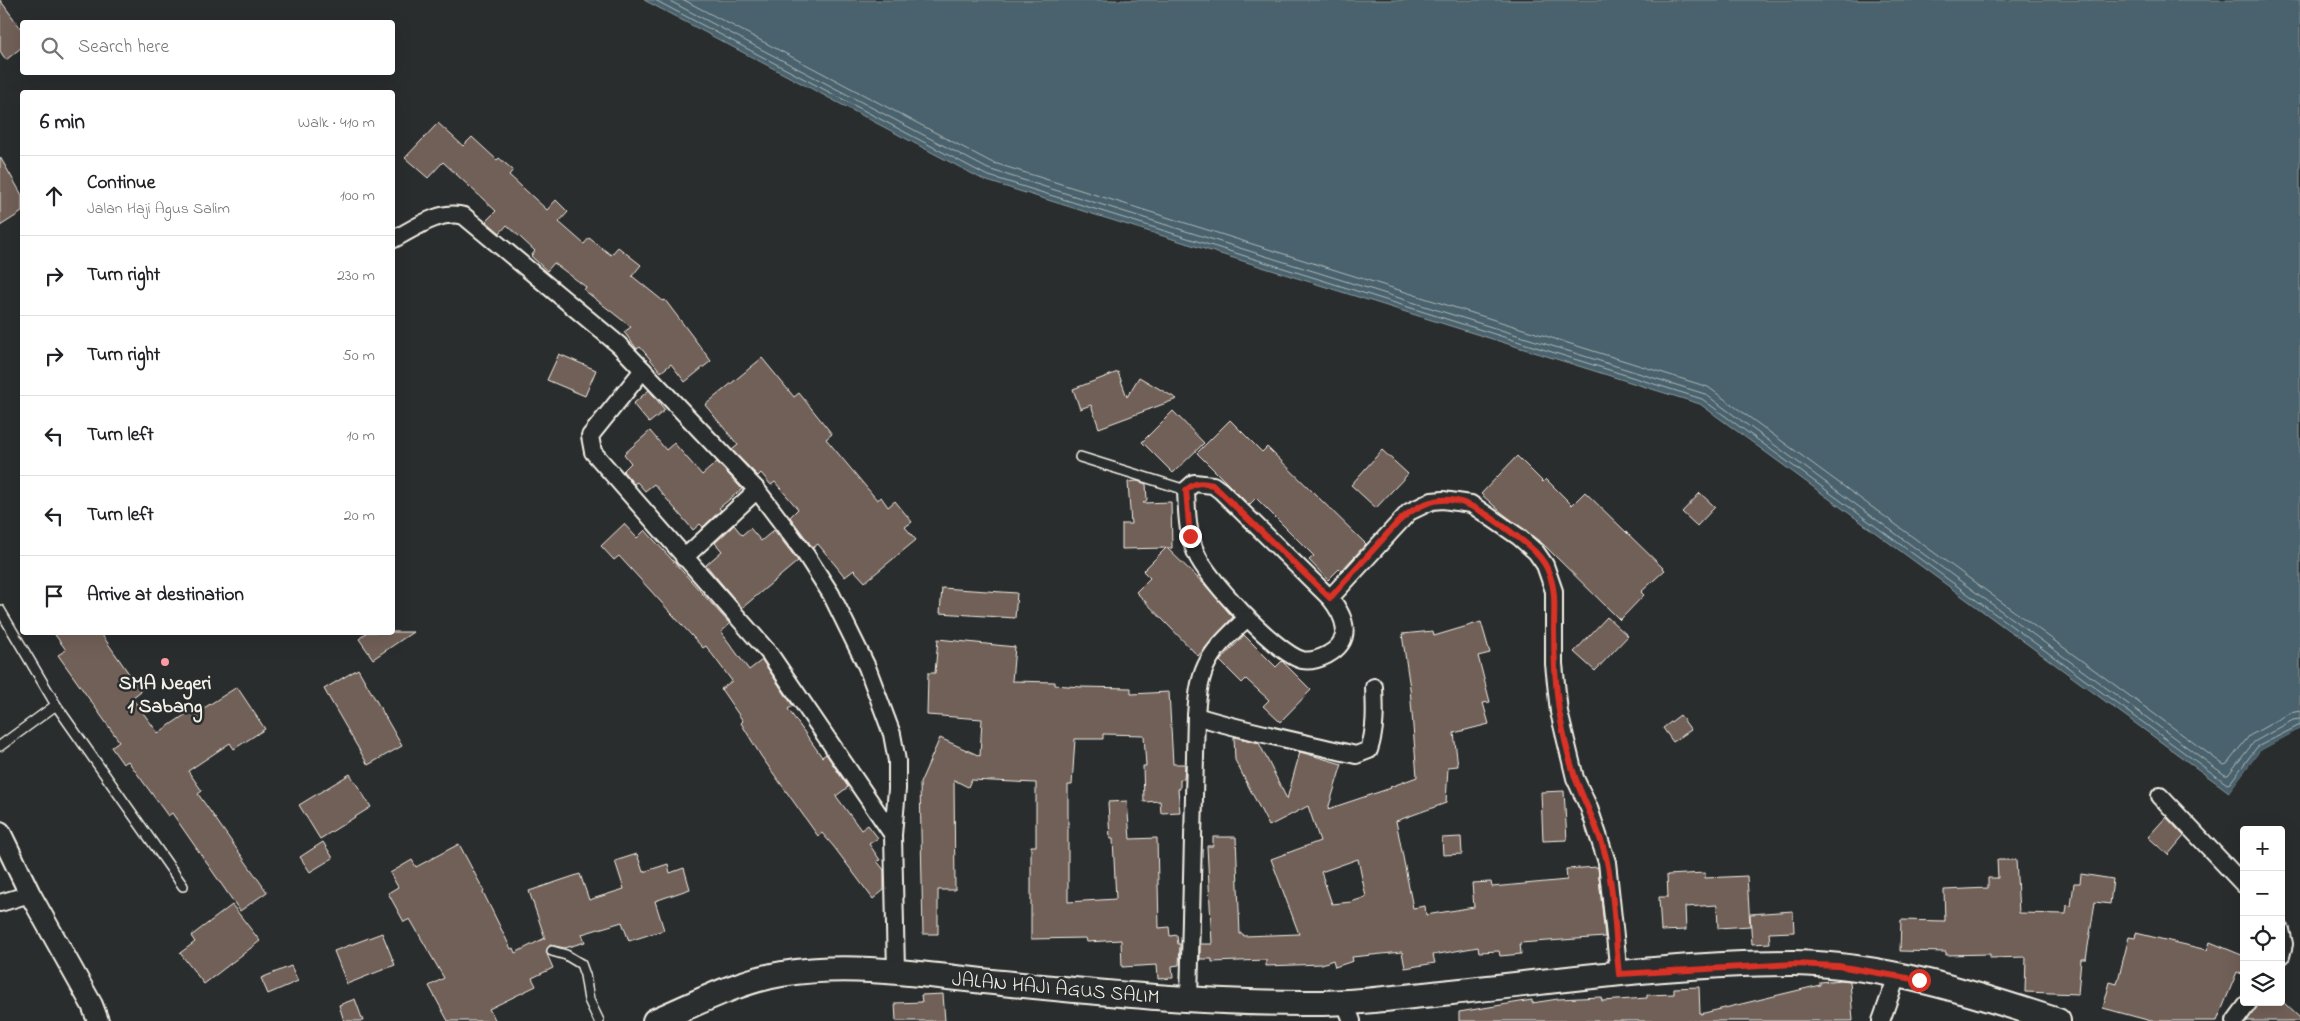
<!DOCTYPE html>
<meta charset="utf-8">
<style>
:root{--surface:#fff;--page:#f6f6f6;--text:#202124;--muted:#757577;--line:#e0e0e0}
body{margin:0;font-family:"Indie Flower",sans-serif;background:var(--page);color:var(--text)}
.controls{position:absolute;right:15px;bottom:15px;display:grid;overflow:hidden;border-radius:5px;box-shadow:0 5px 20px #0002}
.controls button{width:45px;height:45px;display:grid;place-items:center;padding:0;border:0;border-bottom:1px solid var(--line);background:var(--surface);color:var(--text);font:25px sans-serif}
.stop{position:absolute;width:15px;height:15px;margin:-11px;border:4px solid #d93025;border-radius:50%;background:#fff}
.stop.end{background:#d93025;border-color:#fff;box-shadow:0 1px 5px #0008}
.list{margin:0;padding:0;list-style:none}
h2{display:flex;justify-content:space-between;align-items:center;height:65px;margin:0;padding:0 20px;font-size:21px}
h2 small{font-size:16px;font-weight:400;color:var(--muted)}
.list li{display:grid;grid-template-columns:32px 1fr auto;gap:15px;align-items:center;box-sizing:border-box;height:80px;padding:0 20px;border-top:1px solid var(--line)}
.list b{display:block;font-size:19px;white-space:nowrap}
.list p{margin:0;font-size:16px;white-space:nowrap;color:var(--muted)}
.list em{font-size:16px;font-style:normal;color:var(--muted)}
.icon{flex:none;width:28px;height:28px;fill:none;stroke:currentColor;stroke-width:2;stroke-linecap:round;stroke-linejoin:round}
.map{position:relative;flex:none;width:2300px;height:1021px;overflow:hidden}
.search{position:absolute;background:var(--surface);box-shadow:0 5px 20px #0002;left:20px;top:20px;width:375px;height:55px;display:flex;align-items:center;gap:12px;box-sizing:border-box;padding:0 18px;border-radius:5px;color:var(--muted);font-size:19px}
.panel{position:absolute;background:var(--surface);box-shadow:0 5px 20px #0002;left:20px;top:90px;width:375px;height:545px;border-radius:5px}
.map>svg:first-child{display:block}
.water{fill:#49626d;stroke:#8d9b9e}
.pier{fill:#2a2d2e}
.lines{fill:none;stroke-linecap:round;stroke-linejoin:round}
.shore{stroke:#b0b8b7;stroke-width:1}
.building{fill:#716158;stroke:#f4f1e8;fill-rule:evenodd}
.service-casing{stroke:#f4f1e8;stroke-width:12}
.minor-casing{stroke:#f4f1e8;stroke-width:20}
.tertiary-casing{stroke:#f4f1e8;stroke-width:24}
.secondary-casing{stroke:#f4f1e8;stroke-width:28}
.service{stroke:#2a2d2e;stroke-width:9}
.minor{stroke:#2a2d2e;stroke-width:16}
.tertiary{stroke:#2a2d2e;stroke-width:20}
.secondary{stroke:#2a2d2e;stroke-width:24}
.route{stroke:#d93025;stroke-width:6}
.poi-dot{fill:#ff9aa2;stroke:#2a2d2e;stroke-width:2}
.labels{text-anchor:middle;stroke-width:5;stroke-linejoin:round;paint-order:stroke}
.poi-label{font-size:20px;font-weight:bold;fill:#f4f1e8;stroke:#2a2d2e}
.street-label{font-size:20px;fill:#f4f1e8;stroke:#2a2d2e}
</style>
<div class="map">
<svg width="2300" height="1021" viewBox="0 0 2300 1021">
<rect width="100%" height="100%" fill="#2a2d2e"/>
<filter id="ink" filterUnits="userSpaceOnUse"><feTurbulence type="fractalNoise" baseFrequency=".02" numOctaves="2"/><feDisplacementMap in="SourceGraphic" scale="10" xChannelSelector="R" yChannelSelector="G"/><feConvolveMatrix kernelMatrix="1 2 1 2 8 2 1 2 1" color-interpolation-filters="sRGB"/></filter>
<g filter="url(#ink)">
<!-- water -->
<path class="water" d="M644,0H2300V729L2260,751L2229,792L1700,404L984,180Z"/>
<!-- pier -->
<path class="pier" d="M2300,729V732L2262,753L2231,794L2229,792L2260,751Z"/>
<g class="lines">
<!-- shore -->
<g class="shore">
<path d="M655,0L986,175L1702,399L2227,784L2230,783L2257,747L2300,725"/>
<path d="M668,0L988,169L1705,394L2225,775H2228L2254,742L2293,720L2300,719"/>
<path d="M684,0L991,162L1708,387L2224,765L2227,764L2249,736L2290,713L2300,711"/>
</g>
</g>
<!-- building -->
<g class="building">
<path d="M0,0L22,30V47L6,60L0,51Z"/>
<path d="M438,123L463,146L472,137L497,160L499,158L513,170L509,175L547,210L556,200L568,212L559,222L584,244L589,238L611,255L618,247L641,265L632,276L663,301L665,300L711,361L685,382L671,364L661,372L640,347L637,349L624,332L631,327L584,290L586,287L554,263L547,271L531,256L535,251L507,225L500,233L486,221L496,211L443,162L428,178L405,158Z"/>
<path d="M0,157L22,195V212L0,226Z"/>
<path d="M559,354L596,370L585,396L547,380Z"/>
<path d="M762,358L794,397L799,393L832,434L826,439L877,500L881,497L888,507L895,501L912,522L905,527L916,540L865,582L854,570L845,577L818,544L813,548L790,517L798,509L775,482L771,485L761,473L758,476L732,450L738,445L705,405Z"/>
<path d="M1118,372L1127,397L1139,377L1177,399L1099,428L1091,405L1080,409L1073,389Z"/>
<path d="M649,390L665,410L649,423L633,404Z"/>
<path d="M1173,411L1204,443L1173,473L1142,442Z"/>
<path d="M1230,420L1262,452L1267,447L1366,544L1341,571L1339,569L1328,580L1309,560L1314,556L1256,498L1249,505L1197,453Z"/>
<path d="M650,431L666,450L674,443L702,475L717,462L742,489L719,508L721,510L703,527L700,524L693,530L654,484L645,491L637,482L634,484L623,471L631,463L624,454Z"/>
<path d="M1382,450L1408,474L1376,508L1351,485Z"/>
<path d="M1517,456L1543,482L1546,479L1572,505L1585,492L1665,570L1641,592L1644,595L1620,620L1543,544L1501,512L1481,494Z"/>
<path d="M1137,481L1146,484L1147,500L1143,503L1171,502L1172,548H1167L1205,585L1233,617L1198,656L1136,592L1150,578L1143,571L1166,548L1122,549V524H1131L1128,482Z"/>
<path d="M1700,493L1715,507L1697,526L1682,512Z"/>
<path d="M624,524L637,538L645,530L730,624L721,632L749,670L762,660L793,706L788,709L822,757L826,754L848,787L836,796L861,830L868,825L878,838L869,844L880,860L877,861L884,870V890L873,899L834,847L822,833L818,836L761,756L741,723L743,721L721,689L732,681L706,646L703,648L619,556L614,560L601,546Z"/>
<path d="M734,525L742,535L750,528L761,541L774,530L798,561L742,608L706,565L722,551L715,543Z"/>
<path d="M942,588L1017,593L1015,618L940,613Z"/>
<path d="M1607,617L1628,636L1595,671L1574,652Z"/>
<path d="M1481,622L1490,653L1478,656L1490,702L1483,703L1489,724L1454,733L1458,766L1448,767L1446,803L1396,821L1413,908L1425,906L1426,915L1474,907L1472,883L1491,882L1492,887L1567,880L1566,869L1598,867L1605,937L1520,943L1521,954L1500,956L1499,951L1479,952L1478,947L1433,955L1435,963L1405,968L1402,952L1352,957L1353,961L1335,967L1333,960L1322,964L1266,966V960L1212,962V959H1200V944H1212L1207,846H1213V837H1236L1240,934H1243L1244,936L1299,934L1271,859L1320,841L1308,806L1269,826L1235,760L1234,737L1259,743L1287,799L1300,752L1342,764L1328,809L1391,788L1390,787L1417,777L1410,688L1402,634L1433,631L1434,636ZM1358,859L1366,897L1351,902L1332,904L1321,872Z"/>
<path d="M53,632H100L141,691L132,698L158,733L201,704L204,708L237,687L265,729L234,749L230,743L188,771L202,791L198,794L267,892L240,911L172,813L168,816L128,761L123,764L111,747L119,741L58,655L66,650Z"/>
<path d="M367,632H413L373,659L359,639Z"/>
<path d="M1244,635L1276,667L1282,661L1311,690L1280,722L1263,706L1269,700L1246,679L1242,683L1220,661Z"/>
<path d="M938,639L1015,647L1012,681L1055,682V685L1081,687L1131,688V694L1169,692L1173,764H1185L1184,779L1180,780V789H1178L1180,812L1161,813L1160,801L1144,802L1143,766H1146L1144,735L1103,734V739H1075L1072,785H1068V902L1116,899L1113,839H1110L1108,802L1127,801L1130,839L1157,838L1159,928L1169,927L1170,936L1177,935L1178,944H1180L1179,965L1172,966L1173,978L1158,979L1157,965L1122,967L1121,940L1087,942L1086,938L1031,939V846H1036V783L971,780L968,787L954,780L955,890H938V934H923L920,783L940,738L980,756L982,719L927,715L928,673H935Z"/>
<path d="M358,669L402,746L368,765L324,689Z"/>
<path d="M1680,715L1691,730L1673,742L1663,728Z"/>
<path d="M350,774L371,807L320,839L299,805Z"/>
<path d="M1564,791L1567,840L1543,841L1541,792Z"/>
<path d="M2166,817L2184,836L2168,855L2148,837Z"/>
<path d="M1461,837L1462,854L1443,855L1442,838Z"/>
<path d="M323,842L333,858L310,872L300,857Z"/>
<path d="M459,844L484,891L483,892L511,949L513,948L515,953L545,938L529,891L580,874L589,900L624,889L615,861L637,854L643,872L668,864L670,873L684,868L690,889L655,901L664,930L629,941L622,922L582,934L585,942L565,948L550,945L546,952L553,968L532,978L536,986L489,1009L496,1021H448L429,986L444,978L410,919L404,922L388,893L398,887L390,873L412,860L416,867Z"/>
<path d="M1997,860H2016L2019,913L2066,914L2067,905L2071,906L2074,883H2080L2081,874L2113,879L2110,904L2095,902L2086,959H2081L2078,994L2025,992L2026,957L1990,958V954L1946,955V952L1900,951L1901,920L1945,921L1944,890L1988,888V878H1998Z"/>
<path d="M1705,873V878L1747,876L1750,926L1718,928L1717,905L1685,907L1686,930L1661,931L1659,897H1668L1667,875Z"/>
<path d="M232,905L260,941L204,984L180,953L195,942L191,936Z"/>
<path d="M1793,911L1794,932L1769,933L1770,943L1752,944L1750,914Z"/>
<path d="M382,933L395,965L347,984L334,951Z"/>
<path d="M2136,933L2207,950L2210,942L2244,956V975L2237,972L2217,1021H2151L2103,1008L2110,982L2117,984L2129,937L2135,938Z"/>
<path d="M291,966L298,981L268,994L261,978Z"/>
<path d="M1841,980L1850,981L1853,1021H1459V1012L1532,1000V1003L1558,999L1601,997L1602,1001L1647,998V995L1674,994V988L1699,987L1700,1014L1820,985V982Z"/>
<path d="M943,994L945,1021H896L895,1003L922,1002L921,995Z"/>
<path d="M355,999L363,1021H344L339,1005Z"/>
<path d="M2259,1002H2283L2300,1018V1021H2247Z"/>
</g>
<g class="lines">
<!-- service casing -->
<g class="service-casing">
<g id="service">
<path d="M1080,457L1186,490"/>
<path d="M0,610L56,705L183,886"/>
<path d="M0,746L56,705"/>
<path d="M552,951L566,955L581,964L585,975L589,1000L599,1021"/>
</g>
</g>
<!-- minor casing -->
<g class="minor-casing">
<g id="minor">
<path d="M392,240C414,229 439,209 464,216L619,345L643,370L757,490L806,555L831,594L867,667L892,734L897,761V789L893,835L896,971"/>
<path d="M643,370L590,436L593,452L769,653L893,835"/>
<path d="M1194,483L1213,485L1221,491L1330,598C1346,618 1354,640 1327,655C1319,659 1311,662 1302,660C1276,653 1206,578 1196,553C1187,533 1187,512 1186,490Z"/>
<path d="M684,558L757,490"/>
<path d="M1330,598L1409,512L1432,501L1443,500L1471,504L1519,537L1536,552L1545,565L1554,591V664L1559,712L1575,778L1589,808L1607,862L1619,974"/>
<path d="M1196,716C1248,732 1302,742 1356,755L1369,750C1376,729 1375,709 1374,687"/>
<path d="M2160,796L2244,885"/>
<path d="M0,903L30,894"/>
<path d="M2281,930L2284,944L2281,956"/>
<path d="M1189,1000L1196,716C1199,663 1210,653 1247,618"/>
<path d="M1345,1003L1352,1021"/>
<path d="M1881,1021L1897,976"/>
<path d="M2235,1021L2249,1002"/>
</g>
</g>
<!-- tertiary casing -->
<g class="tertiary-casing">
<path id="tertiary" d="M0,832L30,894L92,1005L98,1021"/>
</g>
<!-- secondary casing -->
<g class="secondary-casing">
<path id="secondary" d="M655,1021C695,1004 738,981 782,974C855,962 930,976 1002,983C1102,993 1202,1003 1302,1003C1352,1004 1402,997 1452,992C1565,980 1679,963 1793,963C1883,964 1973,993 2058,1021"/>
</g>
<!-- service -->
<use href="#service" class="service"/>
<!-- minor -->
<use href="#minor" class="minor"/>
<!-- tertiary -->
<use href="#tertiary" class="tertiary"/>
<!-- secondary -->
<use href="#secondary" class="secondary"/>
</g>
</g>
<g class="lines" filter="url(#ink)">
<!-- route -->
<path class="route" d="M1190,536L1186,490C1195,482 1201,482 1213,485L1330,598L1398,522C1441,482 1471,502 1511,532C1527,544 1544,556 1550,576C1556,592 1554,611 1554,628C1554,656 1555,683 1559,711C1563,733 1568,756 1575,777C1585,805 1601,832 1607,862C1615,897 1615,938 1619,974L1794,964L1838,966L1919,980"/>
</g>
<!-- markers -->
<circle class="poi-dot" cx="165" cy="662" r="5"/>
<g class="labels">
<!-- poi labels -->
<g class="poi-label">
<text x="165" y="689">SMA Negeri<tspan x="165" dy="23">1 Sabang</tspan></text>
</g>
<!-- street labels -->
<g class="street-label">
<text transform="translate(1056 987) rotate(5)" y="7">JALAN HAJI AGUS SALIM</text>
</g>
</g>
</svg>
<div class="controls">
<button>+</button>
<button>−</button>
<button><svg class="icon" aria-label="locate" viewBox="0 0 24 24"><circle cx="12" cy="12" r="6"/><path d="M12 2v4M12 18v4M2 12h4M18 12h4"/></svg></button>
<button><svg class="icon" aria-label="layers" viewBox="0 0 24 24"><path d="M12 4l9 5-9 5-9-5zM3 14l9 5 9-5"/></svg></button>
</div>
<div class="stop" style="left:1919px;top:980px"></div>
<div class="stop end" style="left:1190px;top:536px"></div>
<div class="search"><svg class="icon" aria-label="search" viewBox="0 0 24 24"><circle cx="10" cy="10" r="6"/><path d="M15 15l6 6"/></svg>Search here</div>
<section class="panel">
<h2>6 min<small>Walk · 410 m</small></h2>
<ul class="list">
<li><svg class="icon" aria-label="ahead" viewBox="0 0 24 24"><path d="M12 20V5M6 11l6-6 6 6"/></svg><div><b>Continue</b><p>Jalan Haji Agus Salim</p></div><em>100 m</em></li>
<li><svg class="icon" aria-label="right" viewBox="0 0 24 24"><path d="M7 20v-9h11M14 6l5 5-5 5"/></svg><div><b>Turn right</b></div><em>230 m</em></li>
<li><svg class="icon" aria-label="right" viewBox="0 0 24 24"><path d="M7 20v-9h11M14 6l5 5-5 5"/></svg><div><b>Turn right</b></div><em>50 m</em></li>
<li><svg class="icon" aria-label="left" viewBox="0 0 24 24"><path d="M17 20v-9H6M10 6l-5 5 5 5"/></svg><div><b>Turn left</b></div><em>10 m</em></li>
<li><svg class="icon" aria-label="left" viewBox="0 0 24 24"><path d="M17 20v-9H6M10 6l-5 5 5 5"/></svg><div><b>Turn left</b></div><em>20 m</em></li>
<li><svg class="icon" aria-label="arrive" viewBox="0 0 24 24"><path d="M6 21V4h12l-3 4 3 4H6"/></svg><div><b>Arrive at destination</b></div></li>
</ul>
</section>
</div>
